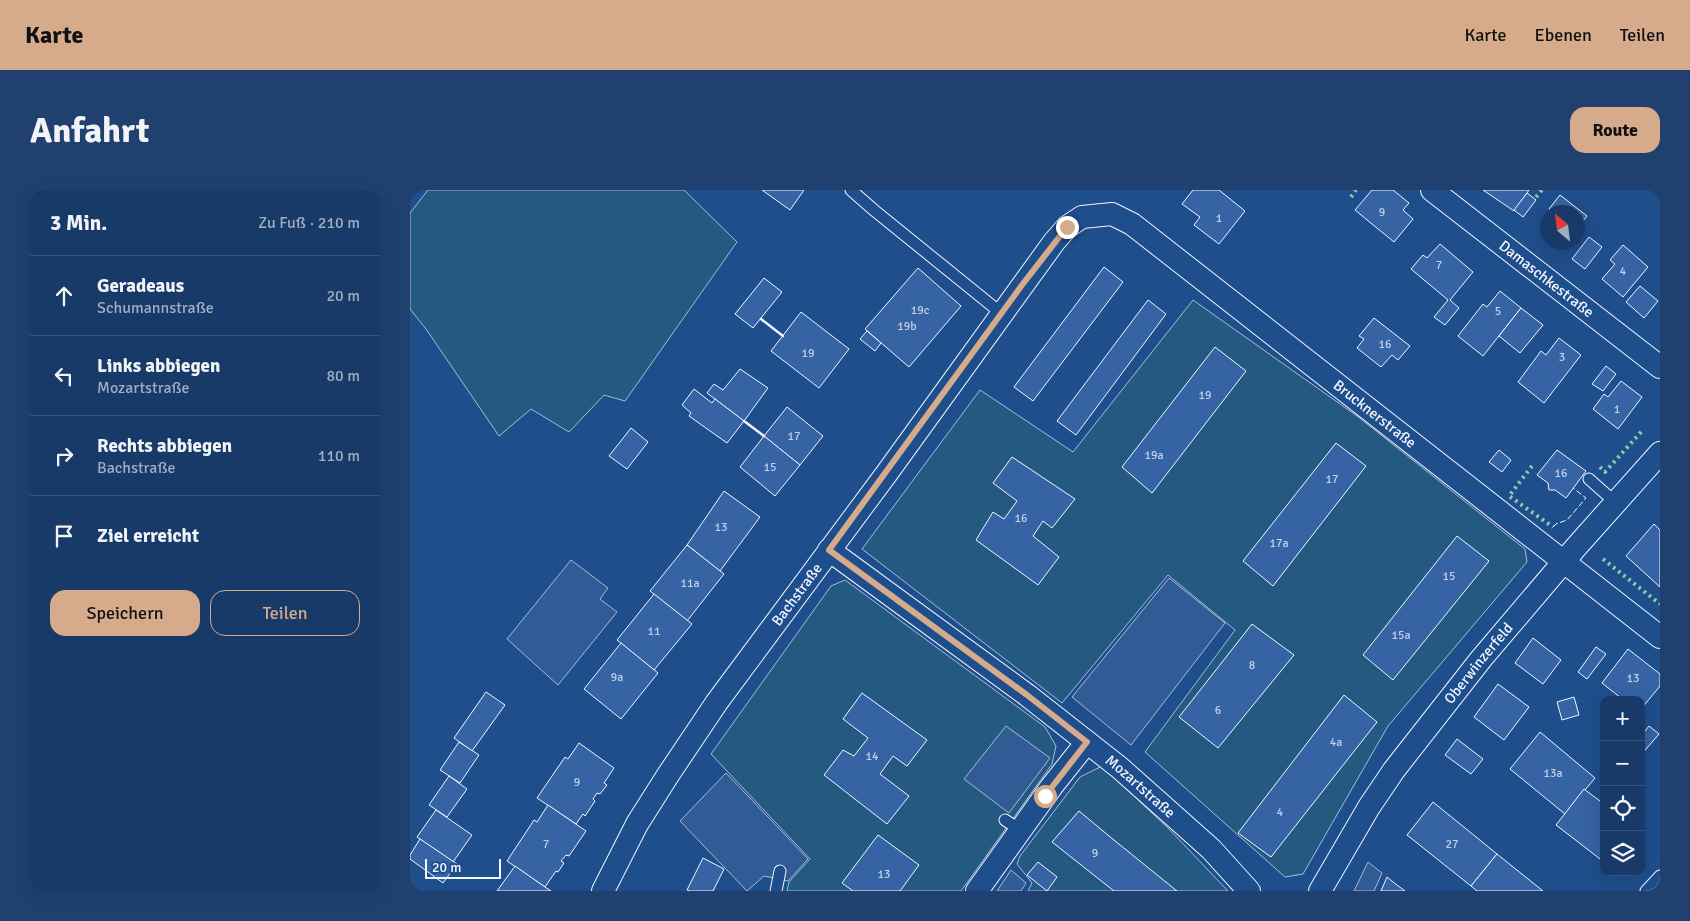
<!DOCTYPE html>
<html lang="de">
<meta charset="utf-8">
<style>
:root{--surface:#173a69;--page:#20416f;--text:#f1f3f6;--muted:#9eadc0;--line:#36547d;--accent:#d6ab8b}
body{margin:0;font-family:Signika,sans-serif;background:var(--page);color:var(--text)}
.controls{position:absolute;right:15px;bottom:15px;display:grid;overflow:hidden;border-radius:10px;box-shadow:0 5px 20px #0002}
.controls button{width:45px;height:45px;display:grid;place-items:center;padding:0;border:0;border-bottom:1px solid var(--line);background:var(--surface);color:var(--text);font:25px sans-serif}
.compass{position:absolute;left:1130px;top:15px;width:45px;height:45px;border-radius:50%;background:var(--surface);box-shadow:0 5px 20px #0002;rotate:332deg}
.scale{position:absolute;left:15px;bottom:12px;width:76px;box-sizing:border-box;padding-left:5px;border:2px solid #f2f6ff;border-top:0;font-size:14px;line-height:18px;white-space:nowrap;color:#f2f6ff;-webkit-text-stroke:4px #1f4e8c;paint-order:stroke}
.stop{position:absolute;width:15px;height:15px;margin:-11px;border:4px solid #d6ab8b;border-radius:50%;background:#fff}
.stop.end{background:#d6ab8b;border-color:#fff;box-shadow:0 1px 5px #0008}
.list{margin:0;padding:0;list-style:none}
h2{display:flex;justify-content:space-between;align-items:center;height:65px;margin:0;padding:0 20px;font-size:21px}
h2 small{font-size:16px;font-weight:400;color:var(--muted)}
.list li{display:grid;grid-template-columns:32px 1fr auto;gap:15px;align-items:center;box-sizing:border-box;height:80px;padding:0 20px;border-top:1px solid var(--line)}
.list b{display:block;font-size:19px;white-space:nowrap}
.list p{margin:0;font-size:16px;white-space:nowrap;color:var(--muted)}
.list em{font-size:16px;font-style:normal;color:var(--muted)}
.actions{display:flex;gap:10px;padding:15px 20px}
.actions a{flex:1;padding:11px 0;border:1px solid var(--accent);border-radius:15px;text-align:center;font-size:18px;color:var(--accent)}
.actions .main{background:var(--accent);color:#111}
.icon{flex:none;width:28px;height:28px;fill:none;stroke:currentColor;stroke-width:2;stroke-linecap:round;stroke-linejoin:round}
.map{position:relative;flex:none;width:1250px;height:701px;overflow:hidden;border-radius:15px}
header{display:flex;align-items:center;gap:30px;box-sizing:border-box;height:70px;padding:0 25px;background:var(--accent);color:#111}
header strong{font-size:24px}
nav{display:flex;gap:28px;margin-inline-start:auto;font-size:18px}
.intro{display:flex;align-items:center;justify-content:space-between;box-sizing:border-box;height:120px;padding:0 30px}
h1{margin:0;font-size:35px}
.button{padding:12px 22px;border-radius:15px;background:var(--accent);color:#111;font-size:18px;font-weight:700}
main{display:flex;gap:30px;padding:0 30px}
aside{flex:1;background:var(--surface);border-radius:15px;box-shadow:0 5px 20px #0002}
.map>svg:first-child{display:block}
.green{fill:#245a82;stroke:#a8bbd7}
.parking{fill:#305b95;stroke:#a8bbd7}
.building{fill:#3563a3;stroke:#f2f6ff}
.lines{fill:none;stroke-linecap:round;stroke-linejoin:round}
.lane-casing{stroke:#f2f6ff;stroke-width:13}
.street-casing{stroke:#f2f6ff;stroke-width:24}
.lane{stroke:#1f4e8c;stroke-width:11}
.street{stroke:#1f4e8c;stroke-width:22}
.hedge{stroke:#97c8a6;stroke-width:4;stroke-dasharray:2.5 4;stroke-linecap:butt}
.fence{stroke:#f2f6ff;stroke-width:1;stroke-dasharray:6 2.5;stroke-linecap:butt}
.wall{stroke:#f2f6ff;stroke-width:2.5}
.route{stroke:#d6ab8b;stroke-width:6}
.labels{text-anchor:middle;stroke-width:4;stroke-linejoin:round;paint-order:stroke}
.number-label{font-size:12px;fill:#c3d1e8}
.street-label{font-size:15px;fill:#f2f6ff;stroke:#1f4e8c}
</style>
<header>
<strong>Karte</strong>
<nav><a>Karte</a><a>Ebenen</a><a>Teilen</a></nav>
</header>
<div class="intro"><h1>Anfahrt</h1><a class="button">Route</a></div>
<main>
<aside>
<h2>3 Min.<small>Zu Fuß · 210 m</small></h2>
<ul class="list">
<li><svg class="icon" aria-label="ahead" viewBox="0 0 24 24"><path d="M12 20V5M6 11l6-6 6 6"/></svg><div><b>Geradeaus</b><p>Schumannstraße</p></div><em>20 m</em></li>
<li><svg class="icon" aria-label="left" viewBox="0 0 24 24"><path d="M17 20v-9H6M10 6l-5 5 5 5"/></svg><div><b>Links abbiegen</b><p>Mozartstraße</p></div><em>80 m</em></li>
<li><svg class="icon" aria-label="right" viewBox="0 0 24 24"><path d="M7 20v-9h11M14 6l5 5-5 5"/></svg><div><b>Rechts abbiegen</b><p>Bachstraße</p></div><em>110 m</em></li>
<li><svg class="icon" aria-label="arrive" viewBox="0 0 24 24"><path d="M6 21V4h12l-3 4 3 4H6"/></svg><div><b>Ziel erreicht</b></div></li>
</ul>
<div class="actions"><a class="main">Speichern</a><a>Teilen</a></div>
</aside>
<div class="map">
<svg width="1250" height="701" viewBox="0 0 1250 701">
<rect width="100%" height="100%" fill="#1f4e8c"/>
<!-- green -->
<g class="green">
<path d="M18,0H274L327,52L215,211L194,205L159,242L121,219L89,246L16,139L0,119V23Z"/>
<path d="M783,110L947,226L1115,359L1117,372L978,536L893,684L875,687L735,562L825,440L758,385L652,513L452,359L570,200L663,262Z"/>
<path d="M435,390L635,537L646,556L642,574L551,701H377L379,692L400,669L301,564L421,396Z"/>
<path d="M692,576L759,639L818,701H618L622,693L607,674L610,666L670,587Z"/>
</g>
<!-- parking -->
<g class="parking">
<path d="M161,370L198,398L190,409L207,422L148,495L97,449Z"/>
<path d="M759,388L815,433L721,555L662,507Z"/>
<path d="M596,536L640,568L599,623L554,589Z"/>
<path d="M316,583L398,669L378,691L354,686L337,701L270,631Z"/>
<path d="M958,672L972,683L964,701H944Z"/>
<path d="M601,680L616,693L611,701H587Z"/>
</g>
<!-- building -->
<g class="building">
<path d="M352,0H394L380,20Z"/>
<path d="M783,0H809L835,21L809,54L784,35L790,27L772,14Z"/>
<path d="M962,0H983L999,13L993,20L1003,29L984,52L945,20Z"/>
<path d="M1073,0H1119L1104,21Z"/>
<path d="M1117,3L1126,10L1113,27L1104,20Z"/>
<path d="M1150,5L1177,26L1168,37V22H1143L1139,19Z"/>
<path d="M1179,47L1192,57L1175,79L1162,69Z"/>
<path d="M1030,54L1063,82L1040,110L1049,118L1035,135L1024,127L1038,110L1001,79L1013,65L1017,68Z"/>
<path d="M1213,55L1238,77L1213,107L1192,89L1205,74L1200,70Z"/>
<path d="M694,77L713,92L623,211L604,197Z"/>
<path d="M508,78L551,116L499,177L455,139Z"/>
<path d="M354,88L372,102L343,138L325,124Z"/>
<path d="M1230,96L1248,111L1234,128L1216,112Z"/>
<path d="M1090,101L1111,118L1073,166L1048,146L1073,114L1077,117Z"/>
<path d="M738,110L756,124L666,245L647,231Z"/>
<path d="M1111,118L1133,135L1110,163L1089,146Z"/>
<path d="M391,122L439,159L409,198L361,161Z"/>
<path d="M964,128L1000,156L988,170L982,165L971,177L947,158L954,149L949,146Z"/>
<path d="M457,141L471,153L465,161L450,149Z"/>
<path d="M1149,148L1171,165L1134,213L1108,192L1131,161L1136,165Z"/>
<path d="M805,157L836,181L742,303L712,277Z"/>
<path d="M1196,176L1206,184L1193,201L1182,194Z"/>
<path d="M330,179L358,198L334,231L297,203L304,194L313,200Z"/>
<path d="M1211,191L1232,207L1208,239L1183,219L1194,204L1198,207Z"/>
<path d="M284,199L302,213L305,209L334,231L317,253L279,226L281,223L272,215Z"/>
<path d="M377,217L413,246L390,275L354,246Z"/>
<path d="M221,238L238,252L217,279L199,266Z"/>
<path d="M354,246L390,275L365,306L330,277Z"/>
<path d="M926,253L956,276L863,396L833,371Z"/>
<path d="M1089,260L1101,270L1092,282L1079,272Z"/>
<path d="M1147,260L1176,281L1156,308L1145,300H1139L1138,293L1127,285Z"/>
<path d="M602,267L665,309L642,338L633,331L623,346L649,367L628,395L566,350L583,322L594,329L607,311L583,293Z"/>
<path d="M314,301L350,327L310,381L277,355Z"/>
<path d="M1244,334L1250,340V397L1216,366Z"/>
<path d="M1047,346L1079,371L983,490L953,465Z"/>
<path d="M277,355L314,384L277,431L240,401Z"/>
<path d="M244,404L282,434L244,480L207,450Z"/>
<path d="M842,434L884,465L808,558L769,527Z"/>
<path d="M1123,448L1151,470L1133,494L1105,473Z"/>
<path d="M211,453L248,483L211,529L174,499Z"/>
<path d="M1186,457L1196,464L1177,489L1168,482Z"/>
<path d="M1218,459L1250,484V496L1231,519V510H1210L1211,508L1192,493Z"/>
<path d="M1088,494L1119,517L1094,550L1064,527Z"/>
<path d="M76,502L95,515L62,561L44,548Z"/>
<path d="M452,503L517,550L497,576L483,566L470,584L499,606L477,634L414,585L433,560L444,566L458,548L433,529Z"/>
<path d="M934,505L967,532L861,667L828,643Z"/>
<path d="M1164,507L1169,525L1152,530L1147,512Z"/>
<path d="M1239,536L1249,544L1231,565V546Z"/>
<path d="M1130,542L1185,588L1155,624L1100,579Z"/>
<path d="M1047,549L1073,569L1061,584L1035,565Z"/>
<path d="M49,552L69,565L50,593L30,580Z"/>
<path d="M169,553L204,578L194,593L197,595L190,604L187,603L183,609L185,611L175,626L173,624L166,634L127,608L155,567L158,569Z"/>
<path d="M39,586L57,599L37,627L19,615Z"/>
<path d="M1174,599L1194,614V672L1146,635Z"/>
<path d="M1023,612L1087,664L1061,696L997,645Z"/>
<path d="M138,615L176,641L159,666L156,665L151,671L154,673L148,682L146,681L135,697L97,671L124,630L127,632Z"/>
<path d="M26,620L62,645L43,672L7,647Z"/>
<path d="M669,621L699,646L767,701H704L642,652Z"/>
<path d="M468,645L509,675L490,701H443L432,693Z"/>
<path d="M10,649L47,674L33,693L0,669V665Z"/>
<path d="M1087,664L1133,701H1067L1061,696Z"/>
<path d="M293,668L314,679L303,701H280L277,700Z"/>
<path d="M628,672L647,687L637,701L617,685Z"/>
<path d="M105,676L135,697L141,701H87Z"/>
<path d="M977,687L983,692L995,701H971Z"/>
</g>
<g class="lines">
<!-- lane casing -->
<g class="lane-casing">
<g id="lane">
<path d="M441,0L465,21L591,123"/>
<path d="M1179,289L1206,313"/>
<path d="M595,630L610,640"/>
<path d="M366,701L370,681"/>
<path d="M1236,701L1250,686"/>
</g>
</g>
<!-- street casing -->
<g class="street-casing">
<g id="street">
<path id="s1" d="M1022,0L1250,177"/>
<path id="s2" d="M419,360L617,505L710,578L801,659L839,701"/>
<path id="s3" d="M193,701L227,634L258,585L307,512L477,283L644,52L657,37L672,27L702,24L722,34L1250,447"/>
<path d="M567,701L642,596L677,552"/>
<path id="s4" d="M910,701L959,617L984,580L1071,469L1167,356L1250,263"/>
</g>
</g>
<!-- lane -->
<use href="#lane" class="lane"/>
<!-- street -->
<use href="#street" class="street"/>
<!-- hedge -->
<g class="hedge">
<path d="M941,7L946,0"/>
<path d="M1126,7L1132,0"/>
<path d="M1122,276L1099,306L1143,337"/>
<path d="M1190,277L1195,282L1232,241"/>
<path d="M1193,369L1250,414"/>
</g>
<!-- fence -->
<path class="fence" d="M1143,337L1146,334L1157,330L1176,308L1163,298"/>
<!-- wall -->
<g class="wall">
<path d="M351,129L373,146"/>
<path d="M334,231L354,246"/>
</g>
</g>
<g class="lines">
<!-- route -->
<path class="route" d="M635,606L677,552L617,505L419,360L612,95L657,37"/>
</g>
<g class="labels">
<!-- number labels -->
<g class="number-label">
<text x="972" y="26">9</text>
<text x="809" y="32">1</text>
<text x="1029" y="79">7</text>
<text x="1213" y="85">4</text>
<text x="510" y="124">19c</text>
<text x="1088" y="125">5</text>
<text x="497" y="140">19b</text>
<text x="975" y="158">16</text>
<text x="398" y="167">19</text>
<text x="1152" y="171">3</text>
<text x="795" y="209">19</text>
<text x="1207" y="223">1</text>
<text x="384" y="250">17</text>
<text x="744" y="269">19a</text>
<text x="360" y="281">15</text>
<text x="1151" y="287">16</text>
<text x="922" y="293">17</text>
<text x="611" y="332">16</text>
<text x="311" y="341">13</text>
<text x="869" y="357">17a</text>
<text x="1039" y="390">15</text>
<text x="280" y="397">11a</text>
<text x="244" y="445">11</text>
<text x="991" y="449">15a</text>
<text x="842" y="479">8</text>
<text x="207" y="491">9a</text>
<text x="1223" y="492">13</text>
<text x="808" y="524">6</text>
<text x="926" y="556">4a</text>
<text x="462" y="570">14</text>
<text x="1143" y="587">13a</text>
<text x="167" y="596">9</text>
<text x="870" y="626">4</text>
<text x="136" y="658">7</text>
<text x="1042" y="658">27</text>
<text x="685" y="667">9</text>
<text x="474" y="688">13</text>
</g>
<!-- street labels -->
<g class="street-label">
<text dy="5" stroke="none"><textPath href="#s1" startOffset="145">Damaschkestraße</textPath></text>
<text dy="5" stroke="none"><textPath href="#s3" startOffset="1190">Brucknerstraße</textPath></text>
<text dy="5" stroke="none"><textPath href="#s3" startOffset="355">Bachstraße</textPath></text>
<text dy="5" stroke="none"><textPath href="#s4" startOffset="278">Oberwinzerfeld</textPath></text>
<text dy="5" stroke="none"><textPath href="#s2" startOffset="391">Mozartstraße</textPath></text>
</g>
</g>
</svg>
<div class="controls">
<button>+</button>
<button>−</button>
<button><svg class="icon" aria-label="locate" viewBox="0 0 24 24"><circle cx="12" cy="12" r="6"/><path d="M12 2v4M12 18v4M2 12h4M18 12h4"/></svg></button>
<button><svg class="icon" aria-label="layers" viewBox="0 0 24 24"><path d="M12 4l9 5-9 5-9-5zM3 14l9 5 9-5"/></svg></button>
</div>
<svg class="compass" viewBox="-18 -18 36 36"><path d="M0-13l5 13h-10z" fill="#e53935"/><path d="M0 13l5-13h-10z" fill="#9eadc0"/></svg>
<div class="scale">20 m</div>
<div class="stop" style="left:635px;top:606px"></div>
<div class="stop end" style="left:657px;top:37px"></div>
</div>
</main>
